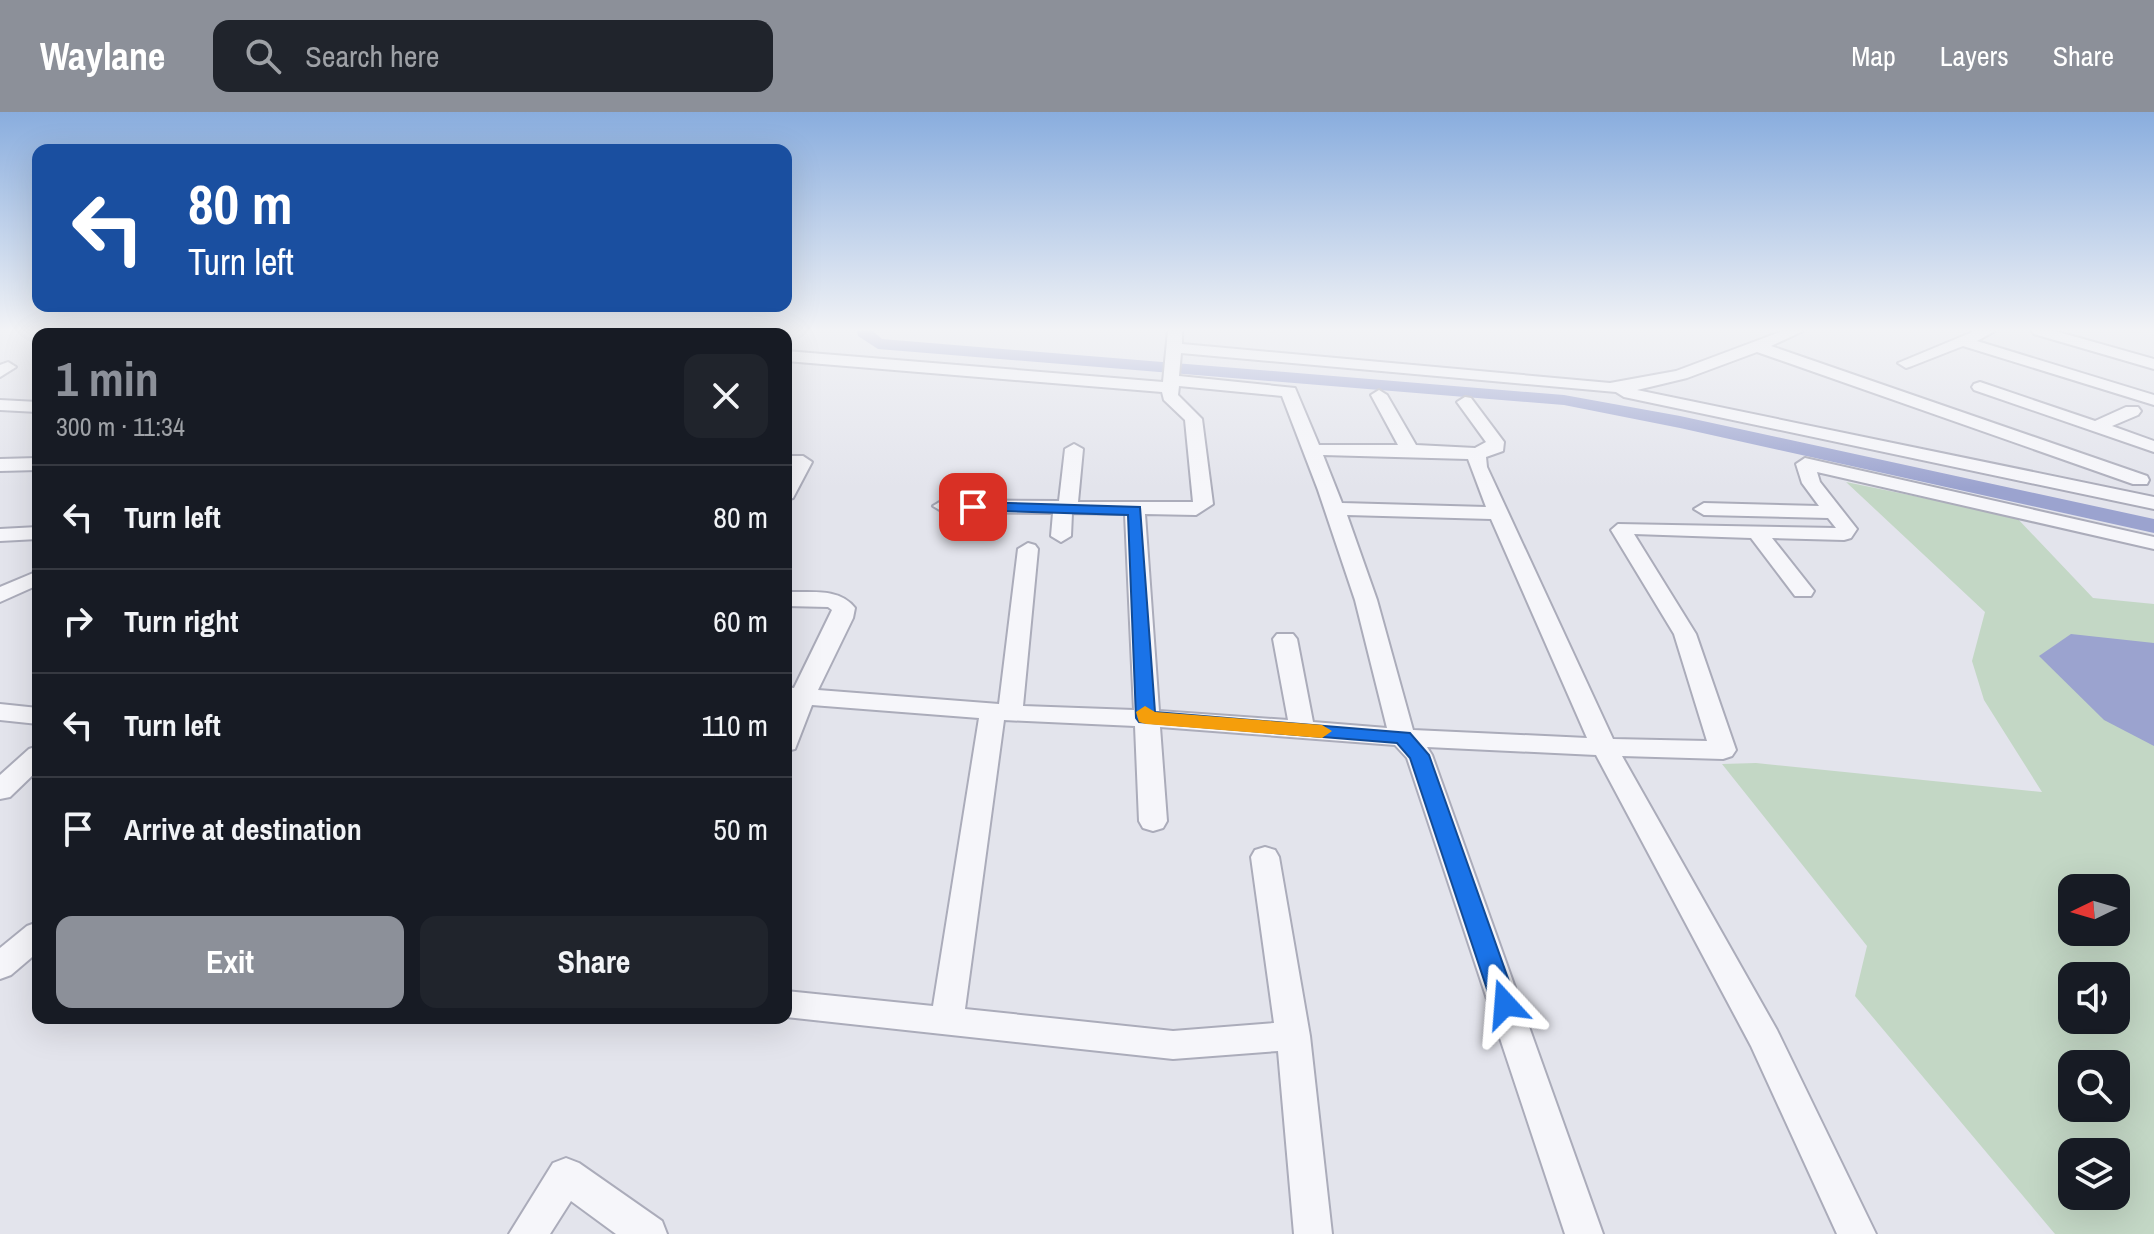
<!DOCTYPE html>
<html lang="en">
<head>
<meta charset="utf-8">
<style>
	:root { --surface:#171b24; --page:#20242c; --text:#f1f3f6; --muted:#9ea1a6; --line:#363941; --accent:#8c9099 }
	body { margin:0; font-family:"Archivo Narrow",sans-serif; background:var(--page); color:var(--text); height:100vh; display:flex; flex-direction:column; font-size:30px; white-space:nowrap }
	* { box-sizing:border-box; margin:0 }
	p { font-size:26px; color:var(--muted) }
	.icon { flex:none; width:44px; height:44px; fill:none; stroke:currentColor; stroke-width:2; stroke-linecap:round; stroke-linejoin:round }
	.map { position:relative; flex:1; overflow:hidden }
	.sheet { position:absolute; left:32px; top:216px; width:760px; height:696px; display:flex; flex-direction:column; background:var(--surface); border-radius:16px; box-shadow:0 8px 32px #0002 }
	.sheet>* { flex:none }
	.top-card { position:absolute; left:32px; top:32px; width:760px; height:168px; border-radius:16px; box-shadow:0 8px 32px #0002; background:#1a4fa0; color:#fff; overflow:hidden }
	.needle { width:52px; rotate:265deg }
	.controls { position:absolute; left:2058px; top:762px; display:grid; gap:16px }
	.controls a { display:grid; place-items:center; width:72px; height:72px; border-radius:16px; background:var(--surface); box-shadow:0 8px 32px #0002; font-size:40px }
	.pin { position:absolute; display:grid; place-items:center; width:68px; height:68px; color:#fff; margin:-34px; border-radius:16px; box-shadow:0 4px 12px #0006 }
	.me { position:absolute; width:88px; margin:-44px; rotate:341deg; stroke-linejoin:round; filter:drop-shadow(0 0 6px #0008) }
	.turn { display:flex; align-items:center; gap:28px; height:168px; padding:0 24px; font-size:36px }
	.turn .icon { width:104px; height:104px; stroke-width:2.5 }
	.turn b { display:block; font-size:56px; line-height:68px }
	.round { display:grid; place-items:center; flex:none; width:84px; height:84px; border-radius:16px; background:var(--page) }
	.overview { display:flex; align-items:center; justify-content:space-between; height:136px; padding:0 24px }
	h1 { font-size:48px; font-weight:800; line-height:60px; color:var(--accent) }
	.primary-button { display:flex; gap:16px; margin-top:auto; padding:16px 24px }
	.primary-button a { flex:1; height:92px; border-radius:16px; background:var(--accent); color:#fff; font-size:32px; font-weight:800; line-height:92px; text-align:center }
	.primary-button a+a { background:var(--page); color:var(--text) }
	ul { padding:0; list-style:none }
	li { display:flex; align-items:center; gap:24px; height:104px; padding:0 24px; border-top:2px solid var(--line) }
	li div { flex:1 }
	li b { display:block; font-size:30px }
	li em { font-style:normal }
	header { display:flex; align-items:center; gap:48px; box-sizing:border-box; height:112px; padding:0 40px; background:var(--accent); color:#fff }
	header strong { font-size:38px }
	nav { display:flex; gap:44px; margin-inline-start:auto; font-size:28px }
	.search { width:560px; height:72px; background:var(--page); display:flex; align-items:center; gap:20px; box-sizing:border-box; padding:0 28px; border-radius:16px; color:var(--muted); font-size:30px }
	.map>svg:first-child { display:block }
</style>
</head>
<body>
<header>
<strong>Waylane</strong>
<div class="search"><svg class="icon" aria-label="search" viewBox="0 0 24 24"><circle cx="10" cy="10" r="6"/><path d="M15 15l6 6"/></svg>Search here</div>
<nav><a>Map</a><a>Layers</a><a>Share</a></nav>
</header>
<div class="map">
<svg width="2154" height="1122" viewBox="0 0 2154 1122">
	<rect width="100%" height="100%" fill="#e3e4ec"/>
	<path fill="#c3d7c5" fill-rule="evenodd" d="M1846 370 2016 405 2093 486 2154 492V1122H2055L1855 884 1867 834 1722 652 1756 651 2042 680 1984 588 1972 549 1985 500ZM2072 776H2116V820H2072ZM2072 864H2116V908H2072ZM2072 952H2116V996H2072ZM2072 1040H2116V1084H2072Z"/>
	<path fill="#9ba3cf" d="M2071 522 2154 531V634L2104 608 2039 544Z"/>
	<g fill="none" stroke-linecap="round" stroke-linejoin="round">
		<path fill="#9ba3cf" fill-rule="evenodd" d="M857 219H873L882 227 1564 283 1680 304 2154 407V421L1680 316 1564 293 878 237 858 224Z"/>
		<defs>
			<g id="minor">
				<path d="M262 219H279L277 222H260Z"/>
				<path d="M552 219H567L565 222H550Z"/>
				<path d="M1168 219H1182V232L1610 271 1676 259 1783 219H1803L1771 234 2147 364 2149 368 2147 372H2133L1757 240 1687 266 1637 278 2154 385V397L1624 285 1616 280 1181 241 1179 264 1295 276 1319 333H1398L1371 283 1379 278 1387 283 1416 333 1475 336 1486 330 1457 290 1465 285 1471 286 1504 330 1503 339 1486 345 1487 355 1613 627 1707 629 1674 522 1611 418 1618 412 1836 416 1828 406 1704 403 1694 397 1704 391 1819 394 1802 371 1796 352 1805 346 2154 425V437L1817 360 1820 370 1857 417 1851 426 1844 428 1772 426 1814 479 1811 484H1795L1751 426 1634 422 1696 522 1736 638 1732 644 1723 647 1622 644 1777 918 1876 1122H1837L1751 934 1596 643 1427 635 1432 643 1603 1122H1565L1407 646 1395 633 1160 615 1167 709 1163 716 1153 719 1143 716 1139 709 1135 614 1004 608 965 897 1173 919 1274 911 1251 745 1255 738 1265 735 1275 738 1279 745 1310 924 1332 1122H1294L1278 939 1173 947 786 905V879L933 894 979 606 812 593 795 637 786 639V575L794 576 832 498 828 495 786 494V480C810 481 839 475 855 496L853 506 818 578 999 592 1018 437 1028 431 1035 433 1038 437 1023 594 1134 598 1125 402 1072 401 1071 424 1061 430 1051 424 1053 401 943 400 933 394 943 388 1059 389 1065 337 1074 332 1083 337 1078 390H1193L1185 308 1164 288 1162 280 786 249V239L1163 270ZM1179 274 1282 284 1318 378 1355 488 1387 616 1313 610 1297 527 1293 522H1277L1273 527 1288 608 1159 599 1145 402 1196 403 1213 392 1202 307 1178 283ZM1323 343 1468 347 1486 395 1342 391ZM1347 403 1491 407 1587 626 1413 618 1377 488Z"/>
				<path d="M1975 219H1995L1977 229 2154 283V293L1963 234 1912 254 1906 256 1898 251Z"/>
				<path d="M2032 219H2055L2154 247V257L2034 222Z"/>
				<path d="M8 250 16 255 0 265V253Z"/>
				<path d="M1980 270 2095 309 2126 295H2138L2141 299 2138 303 2112 314 2154 329V340L1974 278 1972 275 1974 272Z"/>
				<path d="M0 288 38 290V300L0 298Z"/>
				<path d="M786 344H803L812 350 793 386 786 388V364L791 356H786Z"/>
				<path d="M38 346V358L0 359V347Z"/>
				<path d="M38 415V427L0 429V417Z"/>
				<path d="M38 459V473L0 490V475Z"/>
				<path d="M0 592 38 596V612L0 608Z"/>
				<path d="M38 634V658L10 685 0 687V663L29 637Z"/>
				<path d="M38 810V840L11 863 0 867V836L27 814Z"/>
				<path d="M566 1046 579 1051 662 1109 667 1122H616L571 1089 550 1122H509L553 1051Z"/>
			</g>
		</defs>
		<use href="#minor" stroke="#abacba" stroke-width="4"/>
		<use href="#minor" fill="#f6f6fa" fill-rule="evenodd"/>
	</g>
	<linearGradient id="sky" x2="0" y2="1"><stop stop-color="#89adde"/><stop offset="0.58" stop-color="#f2f3f6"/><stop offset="1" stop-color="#f2f3f6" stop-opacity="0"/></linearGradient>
	<rect width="2154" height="376" fill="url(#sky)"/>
	<path fill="#1a73e8" stroke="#114b97" stroke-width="2" d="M973 390 1140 395 1155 600 1410 621 1429 643 1517 892 1513 899 1505 902 1496 899 1492 892 1410 646 1397 631 1139 610 1136 606 1128 403 968 398V392Z"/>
	<path fill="#f59e0b" d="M1145 594 1155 600 1322 613 1332 619 1322 626 1146 612 1139 610 1136 600Z"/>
</svg>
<div class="controls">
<a><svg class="needle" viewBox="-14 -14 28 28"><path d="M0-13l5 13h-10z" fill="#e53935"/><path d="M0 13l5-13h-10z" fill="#9ea1a6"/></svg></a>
<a><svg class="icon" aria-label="sound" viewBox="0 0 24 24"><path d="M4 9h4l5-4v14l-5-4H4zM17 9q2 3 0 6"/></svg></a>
<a><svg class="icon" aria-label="search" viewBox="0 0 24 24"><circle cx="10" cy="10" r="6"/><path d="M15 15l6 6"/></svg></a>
<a><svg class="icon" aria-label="layers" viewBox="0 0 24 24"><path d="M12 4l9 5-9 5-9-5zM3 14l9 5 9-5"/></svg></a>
</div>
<div class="pin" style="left:973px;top:395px;background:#d93025"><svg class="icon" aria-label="arrive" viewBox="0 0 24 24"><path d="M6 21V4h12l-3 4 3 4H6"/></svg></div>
<svg class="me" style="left:1505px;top:892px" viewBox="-20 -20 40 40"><path d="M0-17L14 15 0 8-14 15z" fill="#1a73e8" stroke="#fff" stroke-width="4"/></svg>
<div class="top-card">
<div class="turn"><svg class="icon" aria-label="left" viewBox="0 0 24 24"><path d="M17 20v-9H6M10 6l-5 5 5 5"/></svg><div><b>80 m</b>Turn left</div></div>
</div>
<section class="sheet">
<div class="overview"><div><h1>1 min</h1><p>300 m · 11:34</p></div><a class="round"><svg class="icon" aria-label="close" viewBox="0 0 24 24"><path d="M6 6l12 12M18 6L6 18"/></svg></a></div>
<ul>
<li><svg class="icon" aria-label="left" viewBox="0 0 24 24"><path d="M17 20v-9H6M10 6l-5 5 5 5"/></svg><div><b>Turn left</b></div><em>80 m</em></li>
<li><svg class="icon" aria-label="right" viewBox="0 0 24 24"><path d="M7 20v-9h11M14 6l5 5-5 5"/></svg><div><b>Turn right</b></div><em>60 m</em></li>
<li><svg class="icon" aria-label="left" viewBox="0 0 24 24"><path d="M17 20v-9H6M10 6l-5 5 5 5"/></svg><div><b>Turn left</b></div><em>110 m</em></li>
<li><svg class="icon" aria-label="arrive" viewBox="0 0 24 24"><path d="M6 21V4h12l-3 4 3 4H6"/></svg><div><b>Arrive at destination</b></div><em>50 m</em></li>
</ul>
<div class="primary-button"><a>Exit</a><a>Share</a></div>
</section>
</div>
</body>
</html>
